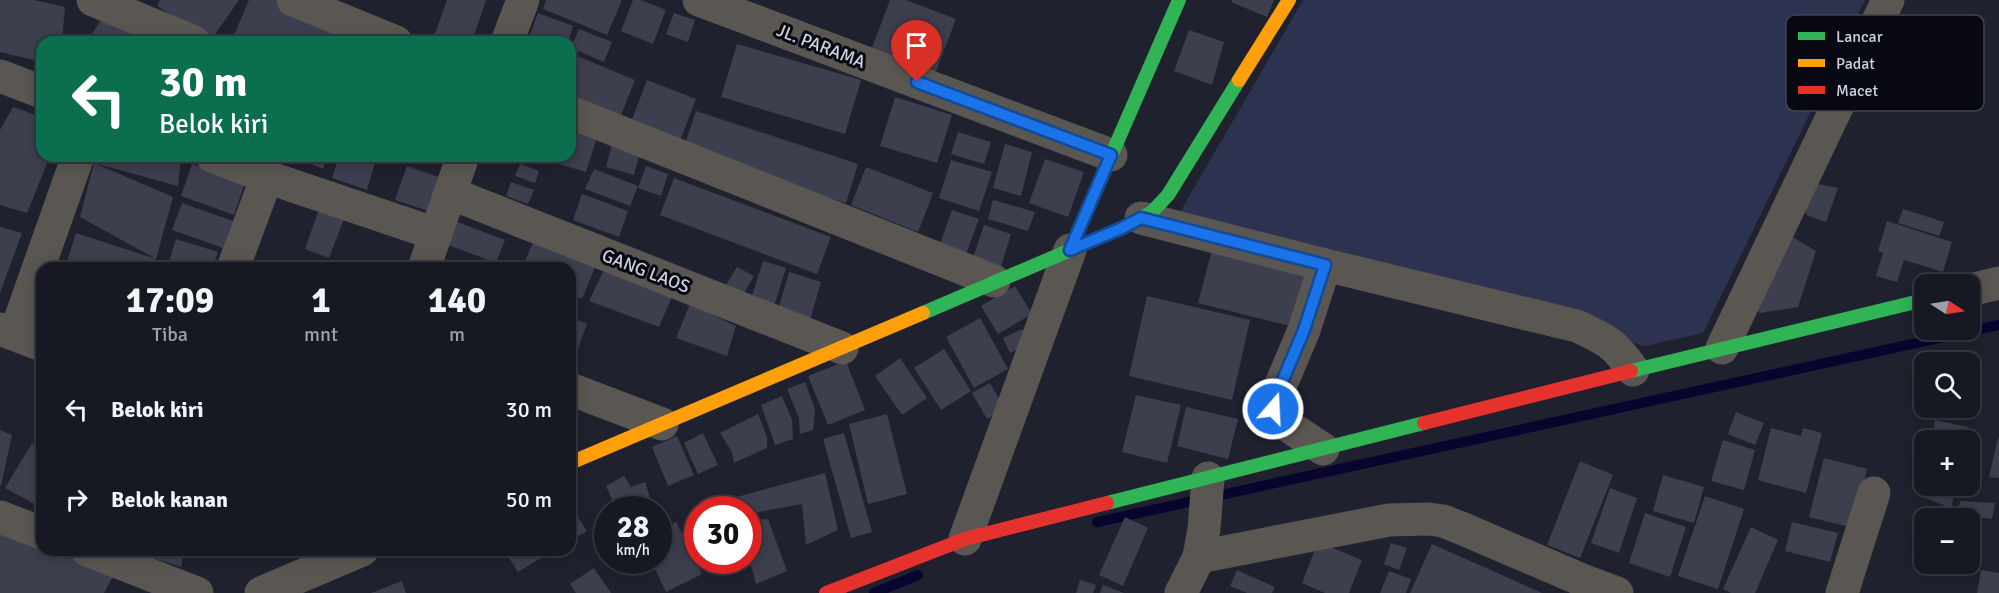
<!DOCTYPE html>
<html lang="id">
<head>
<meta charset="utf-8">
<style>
	:root { --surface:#171922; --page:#24262f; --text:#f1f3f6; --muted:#9ea0a5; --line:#363840 }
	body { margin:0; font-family:Signika,sans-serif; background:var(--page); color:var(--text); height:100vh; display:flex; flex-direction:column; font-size:22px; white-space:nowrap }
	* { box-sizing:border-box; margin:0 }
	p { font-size:20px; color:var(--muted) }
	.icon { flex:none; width:33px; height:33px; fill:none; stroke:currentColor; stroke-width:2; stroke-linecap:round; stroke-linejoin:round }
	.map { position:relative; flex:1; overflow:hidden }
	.drawer { position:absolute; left:36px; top:262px; width:540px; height:294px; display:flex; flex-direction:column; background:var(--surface); border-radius:18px; box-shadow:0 3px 15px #0003,0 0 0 2px var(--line) }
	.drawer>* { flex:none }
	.hud { position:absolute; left:36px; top:36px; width:540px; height:126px; border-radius:18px; box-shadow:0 3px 15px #0003,0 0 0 2px var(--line); background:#0b6e4f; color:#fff; overflow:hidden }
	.needle { width:39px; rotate:102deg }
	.controls { position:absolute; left:1914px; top:274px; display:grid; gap:12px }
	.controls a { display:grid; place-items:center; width:66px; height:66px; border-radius:12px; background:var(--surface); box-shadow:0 3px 15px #0003,0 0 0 2px var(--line); font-size:30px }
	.speed { position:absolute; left:594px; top:496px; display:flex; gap:12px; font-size:30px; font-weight:700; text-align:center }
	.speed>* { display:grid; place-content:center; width:78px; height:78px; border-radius:50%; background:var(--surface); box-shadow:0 3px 15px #0003,0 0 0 2px var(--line); line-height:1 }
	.speed small { font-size:15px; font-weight:400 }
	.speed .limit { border:9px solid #d22; background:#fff; color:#111 }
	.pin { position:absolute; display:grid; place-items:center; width:51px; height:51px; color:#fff; margin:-62px -26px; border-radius:50% 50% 50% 0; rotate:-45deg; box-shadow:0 0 6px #0007 }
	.pin .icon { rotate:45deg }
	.me { position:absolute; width:66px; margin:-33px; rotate:19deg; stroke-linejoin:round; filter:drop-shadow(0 0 4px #0008) }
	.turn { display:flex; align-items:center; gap:21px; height:126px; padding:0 24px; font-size:27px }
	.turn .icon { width:78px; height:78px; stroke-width:2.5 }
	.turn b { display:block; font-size:42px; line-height:51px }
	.eta { display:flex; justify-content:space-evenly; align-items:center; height:102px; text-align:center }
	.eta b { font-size:36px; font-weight:700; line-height:42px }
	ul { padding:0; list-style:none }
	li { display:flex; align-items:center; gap:18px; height:90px; padding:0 24px }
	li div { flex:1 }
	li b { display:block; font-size:22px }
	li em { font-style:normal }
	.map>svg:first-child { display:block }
</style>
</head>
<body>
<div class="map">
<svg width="1999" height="593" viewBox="0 0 1999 593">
	<rect width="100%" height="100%" fill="#1f212e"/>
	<path fill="#2e3251" d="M1303 0H1865L1703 333 1645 346 1176 219Z"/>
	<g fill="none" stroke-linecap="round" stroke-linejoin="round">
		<g stroke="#08042e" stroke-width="10">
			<path d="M1097 522 1999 325"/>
			<path d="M874 593 918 575"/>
		</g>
	</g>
	<g fill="#3d3f4f">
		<path d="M0 0H34L65 7 62 42H42V62L0 52Z"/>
		<path d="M160 0H239L211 40 157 6Z"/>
		<path d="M249 0H276L375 42H231Z"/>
		<path d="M447 0H486L472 42H432Z"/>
		<path d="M546 0H622L607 35 543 9Z"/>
		<path d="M633 0H641L666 10 653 44 621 31Z"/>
		<path d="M890 0H906L956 19 934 77 870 53Z"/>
		<path d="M1232 0H1274L1267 17 1231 2Z"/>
		<path d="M538 13 573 26 568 42H551L530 34Z"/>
		<path d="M674 13 695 20 688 42 666 34Z"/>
		<path d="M104 15 143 42H87Z"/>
		<path d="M579 29 612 42 604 62 571 48Z"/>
		<path d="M1189 30 1224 42 1212 85 1174 71Z"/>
		<path d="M737 44 861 80 845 134 721 97Z"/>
		<path d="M570 53 635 80 618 123 570 104Z"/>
		<path d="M647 80 696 99 680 141 631 122Z"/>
		<path d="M895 97 952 115 937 163 880 146Z"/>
		<path d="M13 107 42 117V156H50L27 213 0 205V130Z"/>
		<path d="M696 111 858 164 846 203 683 150Z"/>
		<path d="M570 128 597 137 586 172 555 163 557 156H570Z"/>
		<path d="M958 132 991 142 984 164 951 154Z"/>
		<path d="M612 144 640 152 634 175 606 167Z"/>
		<path d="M1005 144 1032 152 1021 196 993 188Z"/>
		<path d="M101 156H169L181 159 178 186 94 163 173 197 156 259 80 217 94 163Z"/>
		<path d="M299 156H328L323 169 298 159Z"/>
		<path d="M339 156H377L367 190 332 178Z"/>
		<path d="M1045 159 1084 172 1068 217 1029 203Z"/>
		<path d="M951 160 992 172 979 211 939 198Z"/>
		<path d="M192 164 245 182 234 215 181 196Z"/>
		<path d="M520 164 539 171 535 183 515 176Z"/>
		<path d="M407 166 444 179 431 212 395 200Z"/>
		<path d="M646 166 668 174 661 196 638 188Z"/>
		<path d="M866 167 933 193 918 232 851 205Z"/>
		<path d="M594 169 638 186 630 206 585 189Z"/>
		<path d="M674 178 831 237 817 274 660 215Z"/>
		<path d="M511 182 534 190 528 204 506 196Z"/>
		<path d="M1807 182 1838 188 1826 222 1806 215Z"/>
		<path d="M582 194 628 211 619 237 573 220Z"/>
		<path d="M993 200 1035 212 1028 231 988 219Z"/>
		<path d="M182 203 233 221 223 248 172 230Z"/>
		<path d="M319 209 344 219 329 258 305 249Z"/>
		<path d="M1903 209 1944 222 1939 236 1898 223Z"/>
		<path d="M952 210 979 219 966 254 940 244Z"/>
		<path d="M452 220 505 240 496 263 443 243Z"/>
		<path d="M1887 221 1952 242 1943 272 1904 260 1897 282 1876 276 1883 253 1878 251Z"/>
		<path d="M984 225 1011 234 1001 267 973 258Z"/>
		<path d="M0 227 22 233 0 293Z"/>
		<path d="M76 233 156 259 150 268H65Z"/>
		<path d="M1789 235 1816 251 1798 307 1760 313 1747 299Z"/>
		<path d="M176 239 218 252 212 268H167Z"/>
		<path d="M534 240 596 265 582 299 570 294V268H522Z"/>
		<path d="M1213 246 1312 271 1298 328 1198 303Z"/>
		<path d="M763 261 786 268 774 306 751 299Z"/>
		<path d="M737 267 754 276 743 295 726 285Z"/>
		<path d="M604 270 674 292 659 327 589 301Z"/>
		<path d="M789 272 821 282 810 320 778 310Z"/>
		<path d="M1015 286 1032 314 998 334 981 306Z"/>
		<path d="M1147 296 1250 320 1232 400 1129 376Z"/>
		<path d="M690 304 736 326 727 356 676 338Z"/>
		<path d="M570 316 587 324 575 357 570 356Z"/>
		<path d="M980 318 1008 369 974 388 946 337Z"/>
		<path d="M1022 329 1029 344 1010 353 1003 338Z"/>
		<path d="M944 349 971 391 941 410 914 368Z"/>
		<path d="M1928 352 1952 354 1951 363H1925Z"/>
		<path d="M900 358 927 398 902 415 875 376Z"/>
		<path d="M846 361 865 410 828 425 808 376Z"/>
		<path d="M805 382 815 409 813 430 800 434 799 418 787 389Z"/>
		<path d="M990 383 1005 409 987 419 972 393Z"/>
		<path d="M1136 395 1181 405 1167 463 1122 452Z"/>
		<path d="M782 396 792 420 793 439 775 445 761 405Z"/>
		<path d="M1186 407 1238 419 1228 459 1177 446Z"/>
		<path d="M1736 412 1764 423 1755 445 1728 434Z"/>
		<path d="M758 414 767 437V448L734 463 732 452 720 433Z"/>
		<path d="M887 414 907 494 868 504 849 424Z"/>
		<path d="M1935 420 1968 427 1965 441H1931Z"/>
		<path d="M1771 428 1801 436 1803 428 1822 433 1806 493 1758 480Z"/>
		<path d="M0 430 12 435 1 486H0Z"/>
		<path d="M703 433 718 465 698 474 684 443Z"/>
		<path d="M844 433 872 532 851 538 823 439Z"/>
		<path d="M677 436 694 475 668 486 652 447Z"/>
		<path d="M1998 438H1999V478L1989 477Z"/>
		<path d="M1723 440 1755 450 1744 490 1711 481Z"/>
		<path d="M32 443 42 448V508L5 488Z"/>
		<path d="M1824 458 1867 469 1853 528 1809 517Z"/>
		<path d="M1580 461 1613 475 1580 558 1547 545Z"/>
		<path d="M825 473 838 530 806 545 802 504 748 514V510H733L729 499Z"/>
		<path d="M1663 475 1704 487 1694 523 1653 511Z"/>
		<path d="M624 476 631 487 645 482 654 510H617L606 486Z"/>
		<path d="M1923 481 1924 486H1956L1951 508 1920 496Z"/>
		<path d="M1610 488 1637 498 1619 553 1591 543Z"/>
		<path d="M1705 496 1744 509 1718 589 1678 576Z"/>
		<path d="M1960 501 1995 503 1992 519 1957 515Z"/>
		<path d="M570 505 587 531 570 541Z"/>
		<path d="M1645 513 1686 527 1670 577 1629 563Z"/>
		<path d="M1125 517 1148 528 1123 586 1099 575Z"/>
		<path d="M768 519 787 571 756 584 748 554V521Z"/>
		<path d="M676 522 702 574 666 592 651 561H658V531Z"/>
		<path d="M1792 522 1838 533 1830 562 1785 551Z"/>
		<path d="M1751 527 1778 540 1755 593H1731L1723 589Z"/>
		<path d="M0 532 42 545V550H62L118 567 104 593H0Z"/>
		<path d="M1318 542 1362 560 1349 593H1325L1302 583Z"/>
		<path d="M1391 543 1407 548 1399 570 1384 564Z"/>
		<path d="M1432 544 1542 593H1410Z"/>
		<path d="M146 550H184L181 567 144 555Z"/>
		<path d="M504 550H554L518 572Z"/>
		<path d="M594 568 611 593H576L570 584Z"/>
		<path d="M1237 570 1275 587 1272 593H1247L1230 586Z"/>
		<path d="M1981 570 1999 573V593H1977Z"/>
		<path d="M1389 571 1411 579 1406 593H1380Z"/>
		<path d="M1080 580 1096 585 1093 593H1076Z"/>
		<path d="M402 581 406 593H371Z"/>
		<path d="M1103 585 1124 593H1100Z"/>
	</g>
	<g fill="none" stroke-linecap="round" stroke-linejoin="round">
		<g stroke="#5a5652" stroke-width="33">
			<path d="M93 0 194 42"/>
			<path d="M293 0 396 42"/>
			<path d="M699 0 1111 155"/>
			<path d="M507 42 523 0"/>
			<path d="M0 76 42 92"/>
			<path d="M570 112 994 281"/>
			<path d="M212 156 267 177 436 234"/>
			<path d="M450 193 842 348"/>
			<path d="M1141 218 1325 265 1577 326C1607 340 1614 343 1633 370"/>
			<path d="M233 268 267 177"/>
			<path d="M424 268 463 156"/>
			<path d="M1970 290 1999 283"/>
			<path d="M0 329 42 345"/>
			<path d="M15 334 78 156"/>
			<path d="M1722 348 1888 0"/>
			<path d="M570 389 662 424"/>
			<path d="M1323 449 1276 418 1273 409 1274 401 1304 330 1325 265"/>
			<path d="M0 517 42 533"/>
			<path d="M965 539 1070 250"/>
			<path d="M87 550 197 593"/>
			<path d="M1199 557 1389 520 1429 519 1443 521 1461 528 1582 580 1617 593"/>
			<path d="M261 593 362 550"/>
			<path d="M1181 593 1199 557 1204 529 1208 478"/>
			<path d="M1842 593 1874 493"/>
		</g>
		<g stroke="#30b455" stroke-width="14">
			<path d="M1070 250 1179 0"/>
			<path d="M923 313 1122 228 1151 213 1168 195 1239 80"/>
			<path d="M1631 371 1924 300"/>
			<path d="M1107 503 1424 423"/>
		</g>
		<g stroke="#ff9f0a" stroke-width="14">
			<path d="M1239 80 1289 0"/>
			<path d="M570 463 923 313"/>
		</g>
		<g stroke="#e5322d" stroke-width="14">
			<path d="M1424 423 1631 371"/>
			<path d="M826 593 965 539 1107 503"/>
		</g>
	</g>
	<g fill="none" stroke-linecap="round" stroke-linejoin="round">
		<defs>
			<path id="route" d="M917 82 1111 155 1070 250 1122 228 1141 218 1325 265 1304 330 1274 401 1273 409"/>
		</defs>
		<use href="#route" stroke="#114b97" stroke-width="15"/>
		<use href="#route" stroke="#1a73e8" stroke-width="10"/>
	</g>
	<g text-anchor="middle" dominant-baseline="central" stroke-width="6" stroke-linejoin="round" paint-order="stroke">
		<g font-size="18" fill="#cdd1e0" stroke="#070812">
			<text transform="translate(821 46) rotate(21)">JL. PARAMA</text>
			<text transform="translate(646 271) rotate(21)">GANG LAOS</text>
		</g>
	</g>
	<rect x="1786" y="15" width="198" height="96" rx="9" fill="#070812" stroke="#424450" stroke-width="1.5"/>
	<rect x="1798" y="32" width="27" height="8" fill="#30b455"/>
	<rect x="1798" y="59" width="27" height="8" fill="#ff9f0a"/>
	<rect x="1798" y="86" width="27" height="8" fill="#e5322d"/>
	<g font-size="16" fill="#cdd1e0">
		<text x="1836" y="42">Lancar</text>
		<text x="1836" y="69">Padat</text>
		<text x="1836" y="96">Macet</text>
	</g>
</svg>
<div class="controls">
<a><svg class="needle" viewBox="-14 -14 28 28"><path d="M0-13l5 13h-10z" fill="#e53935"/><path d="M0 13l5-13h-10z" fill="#9ea0a5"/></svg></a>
<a><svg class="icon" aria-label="search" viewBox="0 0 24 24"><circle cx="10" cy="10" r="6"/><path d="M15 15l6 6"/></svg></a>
<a>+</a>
<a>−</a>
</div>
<div class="speed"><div>28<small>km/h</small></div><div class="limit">30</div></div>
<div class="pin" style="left:917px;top:82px;background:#d93025"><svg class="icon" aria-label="arrive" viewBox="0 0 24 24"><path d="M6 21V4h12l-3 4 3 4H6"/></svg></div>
<svg class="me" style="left:1273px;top:409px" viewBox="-20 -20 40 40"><circle r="17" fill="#1a73e8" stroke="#fff" stroke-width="3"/><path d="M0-11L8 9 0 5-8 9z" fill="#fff"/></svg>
<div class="hud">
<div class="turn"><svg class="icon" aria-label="left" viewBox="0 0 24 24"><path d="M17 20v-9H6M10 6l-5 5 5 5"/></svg><div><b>30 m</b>Belok kiri</div></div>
</div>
<section class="drawer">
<div class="eta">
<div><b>17:09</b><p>Tiba</p></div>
<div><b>1</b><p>mnt</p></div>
<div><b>140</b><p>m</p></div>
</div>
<ul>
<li><svg class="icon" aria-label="left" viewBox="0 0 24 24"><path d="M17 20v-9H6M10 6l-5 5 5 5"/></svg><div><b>Belok kiri</b></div><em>30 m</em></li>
<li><svg class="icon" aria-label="right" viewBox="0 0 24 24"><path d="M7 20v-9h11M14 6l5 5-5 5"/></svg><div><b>Belok kanan</b></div><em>50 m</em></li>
</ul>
</section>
</div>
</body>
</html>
